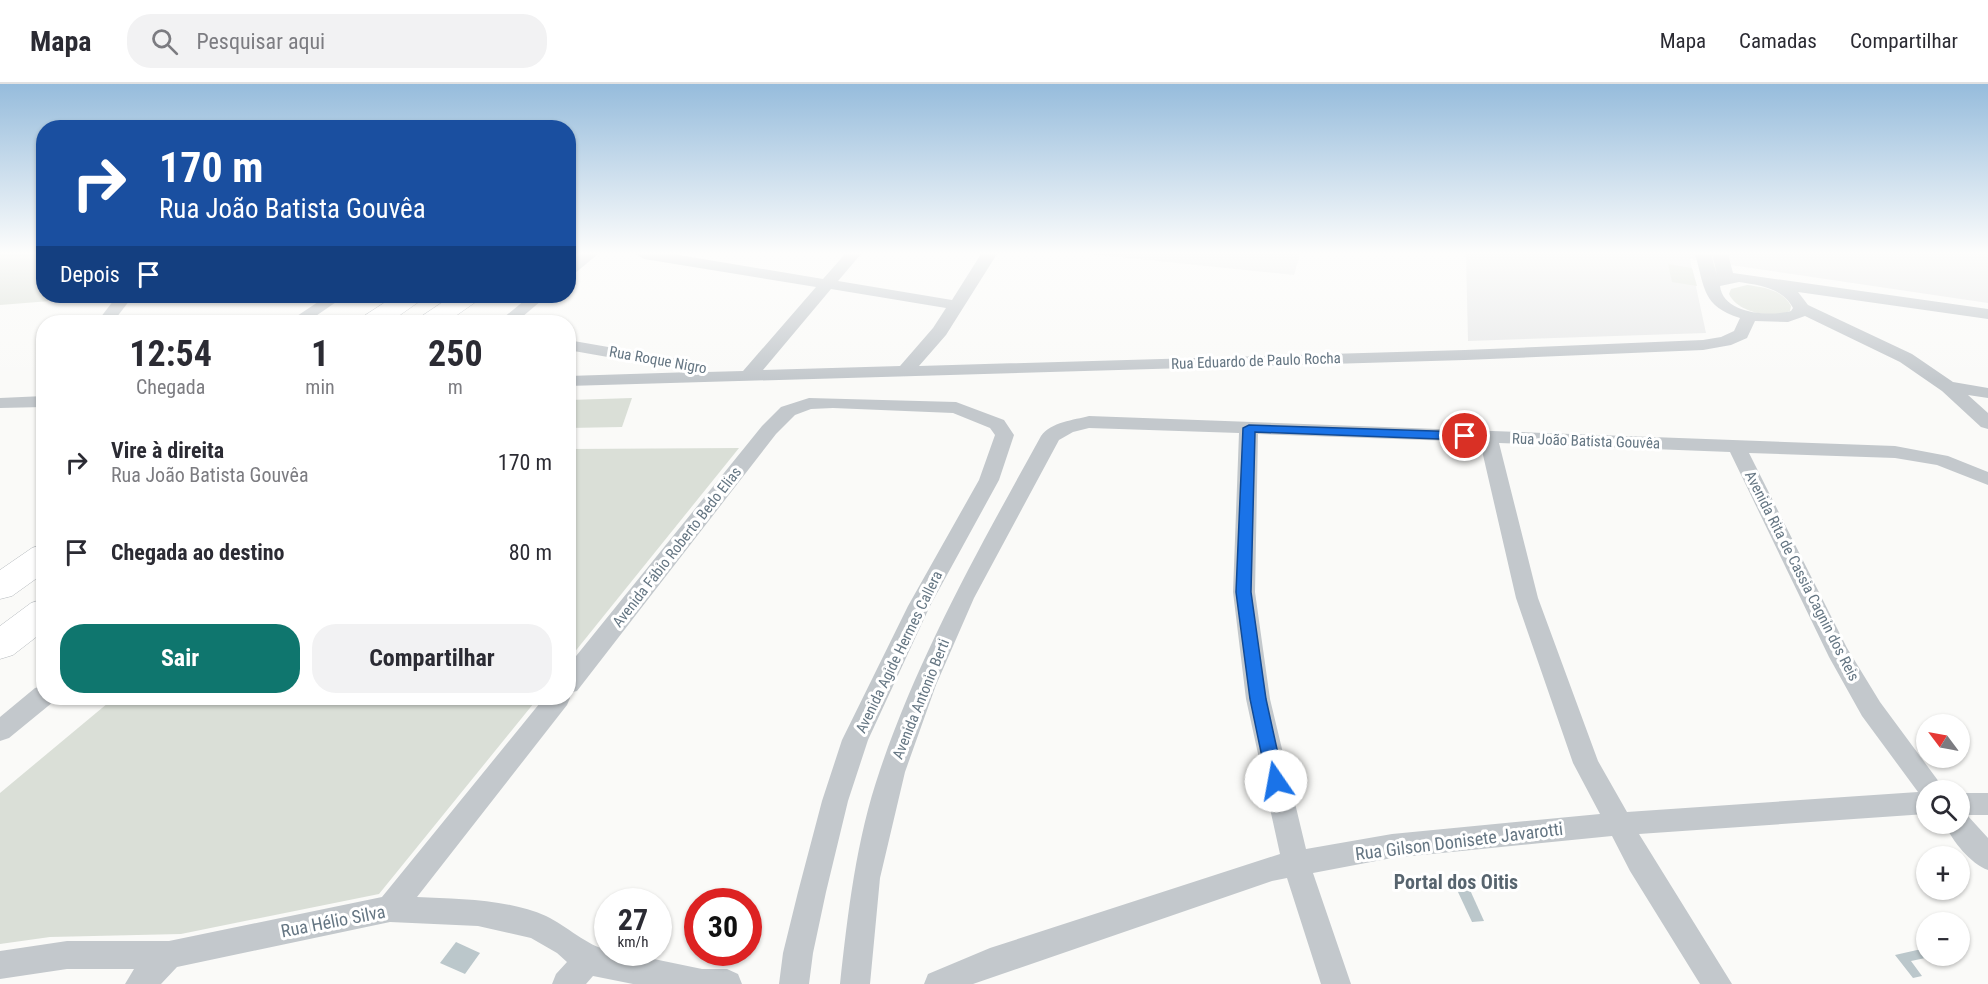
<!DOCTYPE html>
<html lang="pt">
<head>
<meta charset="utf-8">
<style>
	:root { --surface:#fff; --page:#f2f2f3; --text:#2b2b33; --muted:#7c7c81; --line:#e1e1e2; --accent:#0f766e }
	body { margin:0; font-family:"Roboto Condensed",sans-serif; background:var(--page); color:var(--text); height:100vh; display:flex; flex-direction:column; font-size:22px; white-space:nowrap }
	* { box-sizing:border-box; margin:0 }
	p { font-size:20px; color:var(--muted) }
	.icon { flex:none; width:33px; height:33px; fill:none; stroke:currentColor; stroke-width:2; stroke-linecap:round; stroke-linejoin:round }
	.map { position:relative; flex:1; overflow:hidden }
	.side { position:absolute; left:36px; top:231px; width:540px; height:390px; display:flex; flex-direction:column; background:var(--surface); border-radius:24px; box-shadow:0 2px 4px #0004 }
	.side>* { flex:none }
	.guide { position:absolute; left:36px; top:36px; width:540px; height:183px; border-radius:24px; box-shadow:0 2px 4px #0004; background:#1a4fa0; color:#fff; overflow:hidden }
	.needle { width:39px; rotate:302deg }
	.controls { position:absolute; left:1916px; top:630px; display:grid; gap:12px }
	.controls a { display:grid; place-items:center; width:54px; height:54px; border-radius:50%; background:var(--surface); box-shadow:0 2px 4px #0004; font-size:30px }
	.speed { position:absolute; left:594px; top:804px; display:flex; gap:12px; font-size:30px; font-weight:700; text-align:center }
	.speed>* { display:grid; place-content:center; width:78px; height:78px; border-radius:50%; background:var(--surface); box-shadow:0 2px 4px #0004; line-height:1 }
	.speed small { font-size:15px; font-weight:400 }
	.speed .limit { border:9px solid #d22; background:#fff; color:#111 }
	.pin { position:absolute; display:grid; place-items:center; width:51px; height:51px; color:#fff; margin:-26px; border:3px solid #fff; border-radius:50%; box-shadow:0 2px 6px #0007 }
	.me { position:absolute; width:66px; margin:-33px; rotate:348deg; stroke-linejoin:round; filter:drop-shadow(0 0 4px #0008) }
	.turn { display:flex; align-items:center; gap:21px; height:126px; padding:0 24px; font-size:27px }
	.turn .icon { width:78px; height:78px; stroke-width:2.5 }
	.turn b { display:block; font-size:42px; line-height:51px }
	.then { display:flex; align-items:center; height:57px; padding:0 24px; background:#0003; gap:12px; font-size:22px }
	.eta { display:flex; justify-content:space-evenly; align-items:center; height:102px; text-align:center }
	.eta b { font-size:36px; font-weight:700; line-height:42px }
	.primary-button { display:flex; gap:12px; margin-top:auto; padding:12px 24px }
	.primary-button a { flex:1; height:69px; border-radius:24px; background:var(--accent); color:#fff; font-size:24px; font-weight:700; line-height:69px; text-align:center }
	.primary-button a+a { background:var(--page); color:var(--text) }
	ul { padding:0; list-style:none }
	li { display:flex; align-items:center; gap:18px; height:90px; padding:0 24px }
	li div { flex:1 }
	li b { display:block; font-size:22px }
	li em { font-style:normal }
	header { display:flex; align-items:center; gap:36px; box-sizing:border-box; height:84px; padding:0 30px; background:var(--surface); border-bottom:2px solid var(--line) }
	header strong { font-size:28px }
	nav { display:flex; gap:33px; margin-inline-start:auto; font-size:21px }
	.search { width:420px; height:54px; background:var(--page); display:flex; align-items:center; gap:15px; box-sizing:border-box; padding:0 21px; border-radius:24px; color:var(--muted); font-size:22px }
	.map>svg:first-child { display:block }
</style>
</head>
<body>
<header>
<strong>Mapa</strong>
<div class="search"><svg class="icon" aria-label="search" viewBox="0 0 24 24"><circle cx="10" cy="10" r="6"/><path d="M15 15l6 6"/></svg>Pesquisar aqui</div>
<nav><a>Mapa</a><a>Camadas</a><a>Compartilhar</a></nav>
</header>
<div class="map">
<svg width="1988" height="900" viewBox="0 0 1988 900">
	<rect width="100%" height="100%" fill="#fafaf8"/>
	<g fill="#e8e9e9">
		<path d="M1089 170H1300L1294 191Z"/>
		<path d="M1466 170H1988V219L1690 175 1706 249 1468 257Z"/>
	</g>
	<g fill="#dadfd7">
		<path d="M0 170H43L44 212H113L0 221Z"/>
		<path d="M1668 180 1692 184 1697 202 1672 198Z"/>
		<path d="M1747 201C1763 203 1783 206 1791 222L1790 227C1772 235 1738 229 1729 210L1731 205Z"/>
		<path d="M632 314 622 343 569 344V316Z"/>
		<path d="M739 364 569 575V365Z"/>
		<path d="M114 614H538L379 810 181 850 50 853 0 860V709Z"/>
	</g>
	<g fill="#bbc7cb">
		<path d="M1470 806 1484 837 1472 838 1458 808Z"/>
		<path d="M456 858 480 869 465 890 440 879Z"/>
		<path d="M1926 864V872H1935L1911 877 1922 892 1913 894 1895 871Z"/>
	</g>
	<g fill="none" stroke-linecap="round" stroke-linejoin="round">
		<defs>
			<g id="motorway">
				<path d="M395 212H424L420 217 390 238H360L364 232Z"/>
				<path d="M452 212H481L477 217 447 238H418L422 232Z"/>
				<path d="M44 460V489L12 512 0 515V486L32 464Z"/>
				<path d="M44 515V547L13 571 0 575V542L31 519Z"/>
			</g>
		</defs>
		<use href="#motorway" stroke="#b4b9bd" stroke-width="1"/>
		<g fill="#c3c8cc" fill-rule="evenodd">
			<path d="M580 170H598L574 190 568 192V179Z"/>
			<path d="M636 170H673L823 195 845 170H861L838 197 952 216 981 170H997L946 251 919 282 1465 266 1703 256 1721 253 1734 247 1740 234C1702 222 1705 204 1695 170H1711L1717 191 1712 170H1728L1733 189 1988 225V235L1798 208 1808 221 1912 270 1953 298 1988 304V314L1968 311 1988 329V345L1981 343 1942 307 1900 278 1805 232 1788 238 1755 237 1747 254 1731 261 1703 266 1465 276 568 302V292L693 288 568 266V256L700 279 706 280 709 284 706 288 743 287 816 203 644 175ZM1739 198C1759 201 1783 204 1793 224L1791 227C1770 233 1723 230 1720 202ZM831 205 946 224 933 244 900 282 763 286Z"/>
			<path d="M117 212H133L113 238H97Z"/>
			<path d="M327 212H345L307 238H288Z"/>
			<path d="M530 212H547L516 238H498Z"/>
			<path d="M44 312V323L0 324V314Z"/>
			<path d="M809 314 956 318 1004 336 1014 351 999 396 930 522 868 656 848 717 826 808 813 869 809 900H779L783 869 798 808 822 717 842 656 908 522 979 396 995 351 990 344 953 329 833 324 811 325 795 331 776 350 577 607 568 609V582L762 342 781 323Z"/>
			<path d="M1089 332 1895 362 1948 372 1988 388V401L1937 381 1895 374 1749 369 1847 564 1880 618 1945 706H1926V730L1639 750 1732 900H1700L1630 787 1612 752 1392 774 1313 789 1351 900H1321L1287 794 1272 797 973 900H924L928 890 990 864 1280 770 1246 615 1233 508 1239 349 1089 344 1073 348 1059 356 974 514 936 601 905 688 880 794 870 900H840C848 828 856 756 880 686 920 568 981 461 1041 352 1051 338 1074 336 1089 332ZM1258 350 1480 358 1516 514 1573 679 1600 730 1392 750 1306 765 1270 615 1255 508ZM1499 359 1730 368 1829 573 1862 632 1918 708 1627 728 1598 677 1538 514Z"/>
			<path d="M44 602V614H55L53 618 9 654 0 657V633L35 604Z"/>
			<path d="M568 611 570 614 567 621 417 813C458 815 508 815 546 832 567 842 587 862 608 866V868H620L702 885H727L738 890 742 900H633L593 892 586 900H552L556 890 567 878 557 869 531 854 478 842 390 838 177 883 161 900H125L134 885H67L0 895V867L67 857H169L382 813 544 614H568Z"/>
			<path d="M1959 709H1988V731H1967L1988 754V786C1971 780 1952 757 1945 740H1959Z"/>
		</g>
		<use href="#motorway" fill="#fff" fill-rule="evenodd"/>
	</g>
	<linearGradient id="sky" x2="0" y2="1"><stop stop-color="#96bcdc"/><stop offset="0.57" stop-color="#fdfdfc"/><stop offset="1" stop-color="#fdfdfc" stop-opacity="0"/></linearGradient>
	<rect width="1988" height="296" fill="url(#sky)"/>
	<path fill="#1a73e8" stroke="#114b97" stroke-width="1.5" d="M1249 341 1465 348 1471 352 1465 356 1255 348 1251 508 1266 615 1284 697 1282 702 1276 704 1270 702 1267 697 1250 615 1236 508 1243 344Z"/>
	<g text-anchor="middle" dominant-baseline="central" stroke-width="6" stroke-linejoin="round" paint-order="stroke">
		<g font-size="15" fill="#657683" stroke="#fff">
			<text transform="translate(658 276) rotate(10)">Rua Roque Nigro</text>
			<text transform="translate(1256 277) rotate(-2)">Rua Eduardo de Paulo Rocha</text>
			<text transform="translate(1586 357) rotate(2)">Rua João Batista Gouvêa</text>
			<text transform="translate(677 463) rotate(-52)">Avenida Fábio Roberto Bedo Elias</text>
			<text transform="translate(1802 492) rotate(63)">Avenida Rita de Cassia Cagnin dos Reis</text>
			<text transform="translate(899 568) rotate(-64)">Avenida Agide Hermes Callera</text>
			<text transform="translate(921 615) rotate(-68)">Avenida Antonio Berti</text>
		</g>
		<g font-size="18" fill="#657683" stroke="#fff">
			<text transform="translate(1459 757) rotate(-7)">Rua Gilson Donisete Javarotti</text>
			<text transform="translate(333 837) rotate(-11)">Rua Hélio Silva</text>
		</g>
		<g font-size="20" font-weight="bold" fill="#57646e" stroke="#fff">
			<text x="1456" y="798">Portal dos Oitis</text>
		</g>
	</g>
</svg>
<div class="controls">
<a><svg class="needle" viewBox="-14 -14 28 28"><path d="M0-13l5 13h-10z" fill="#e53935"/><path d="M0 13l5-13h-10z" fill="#7c7c81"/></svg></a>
<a><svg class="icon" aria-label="search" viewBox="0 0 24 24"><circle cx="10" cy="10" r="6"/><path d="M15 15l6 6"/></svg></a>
<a>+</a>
<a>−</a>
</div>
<div class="speed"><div>27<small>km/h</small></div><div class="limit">30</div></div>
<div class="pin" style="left:1465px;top:352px;background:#d93025"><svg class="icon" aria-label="arrive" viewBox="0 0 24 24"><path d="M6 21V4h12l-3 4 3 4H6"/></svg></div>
<svg class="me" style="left:1276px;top:697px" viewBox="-20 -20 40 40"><circle r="19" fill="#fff"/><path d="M0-13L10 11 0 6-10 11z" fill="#1a73e8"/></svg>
<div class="guide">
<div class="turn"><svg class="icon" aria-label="right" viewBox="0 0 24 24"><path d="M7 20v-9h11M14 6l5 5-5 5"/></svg><div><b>170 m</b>Rua João Batista Gouvêa</div></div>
<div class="then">Depois<svg class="icon" aria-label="arrive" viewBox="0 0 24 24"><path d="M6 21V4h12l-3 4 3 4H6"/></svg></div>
</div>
<section class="side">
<div class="eta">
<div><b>12:54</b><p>Chegada</p></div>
<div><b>1</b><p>min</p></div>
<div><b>250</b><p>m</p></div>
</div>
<ul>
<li><svg class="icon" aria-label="right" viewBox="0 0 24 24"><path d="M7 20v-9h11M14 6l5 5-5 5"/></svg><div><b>Vire à direita</b><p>Rua João Batista Gouvêa</p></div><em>170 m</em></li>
<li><svg class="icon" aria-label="arrive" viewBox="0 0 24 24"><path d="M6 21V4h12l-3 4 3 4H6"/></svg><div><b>Chegada ao destino</b></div><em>80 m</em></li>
</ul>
<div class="primary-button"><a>Sair</a><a>Compartilhar</a></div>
</section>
</div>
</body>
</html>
